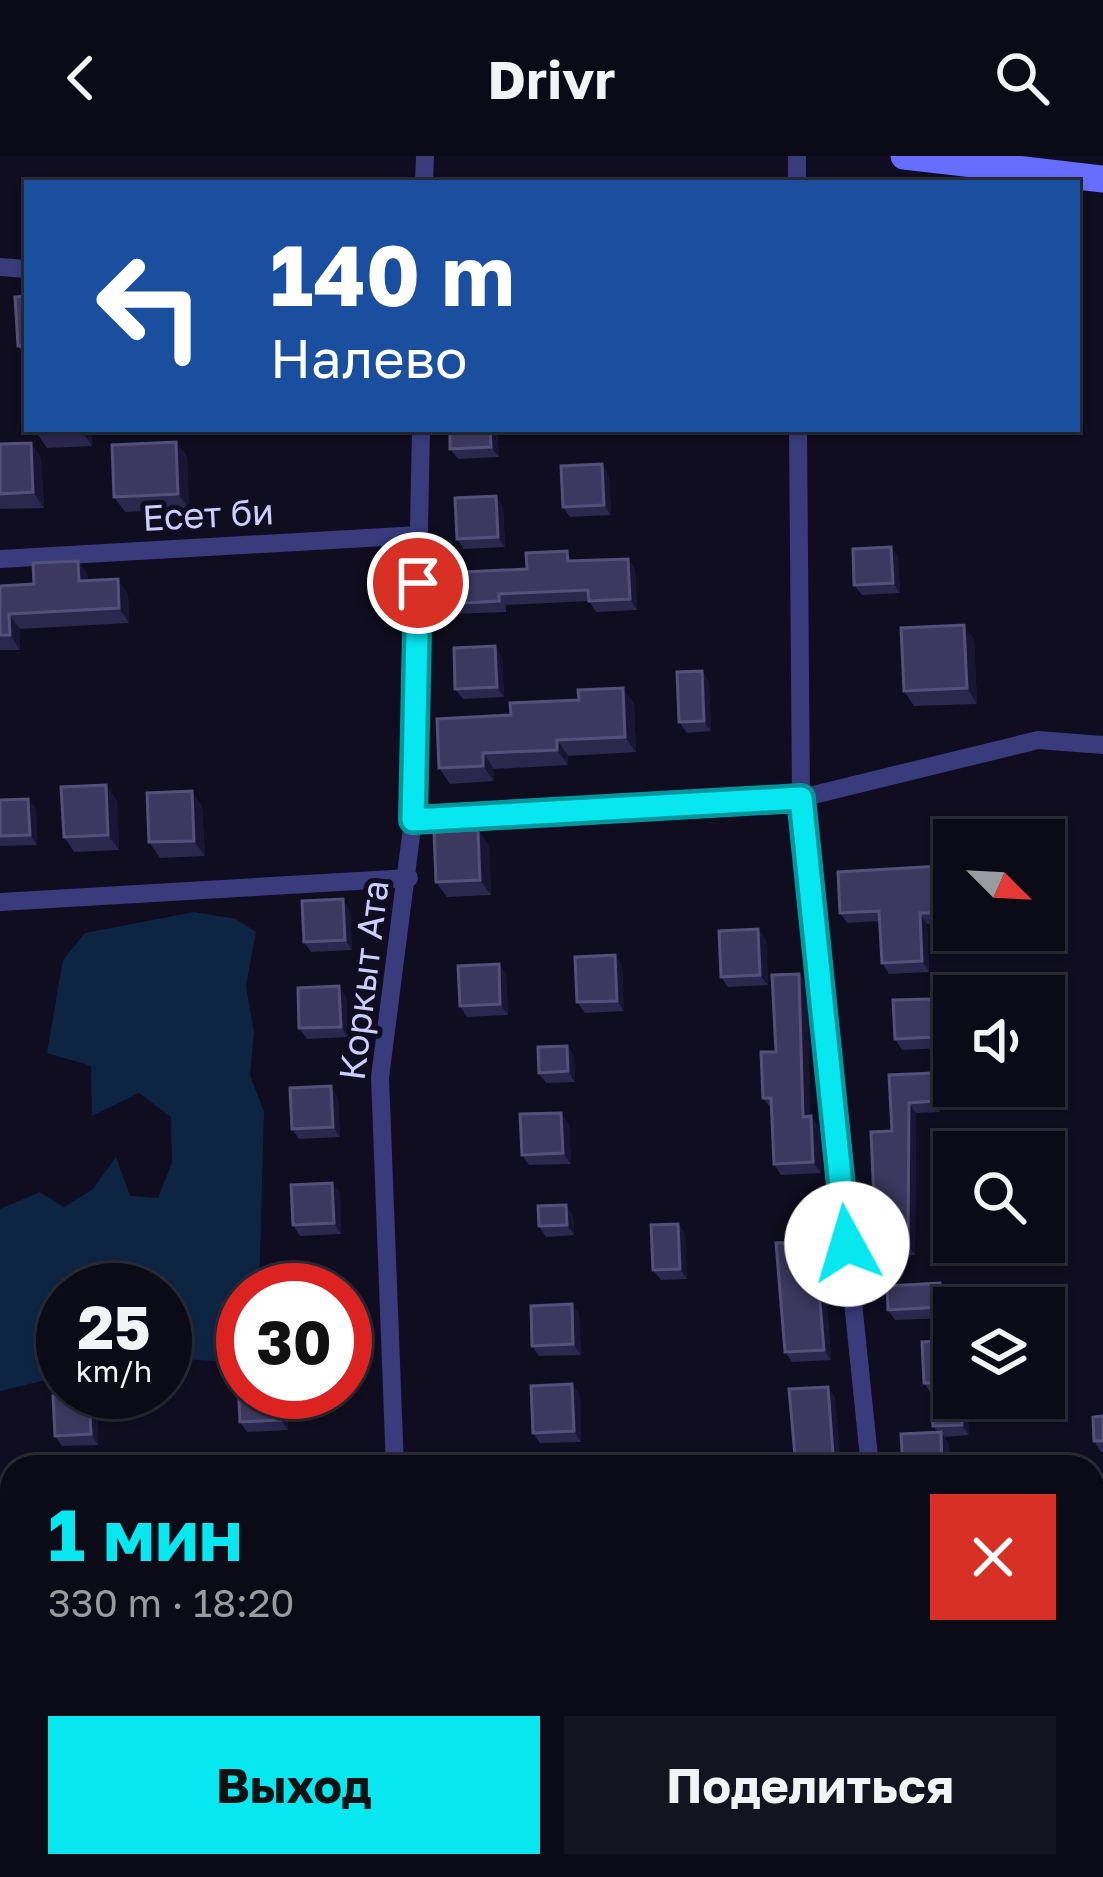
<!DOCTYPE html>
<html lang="ru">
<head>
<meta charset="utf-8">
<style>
	:root { --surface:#0b0a17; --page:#141320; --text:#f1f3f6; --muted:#9a9aa1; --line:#2b2b36; --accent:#06e7f0 }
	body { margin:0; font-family:"Golos Text",sans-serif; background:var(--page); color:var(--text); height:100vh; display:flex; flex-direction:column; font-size:45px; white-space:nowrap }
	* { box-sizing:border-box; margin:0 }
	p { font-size:39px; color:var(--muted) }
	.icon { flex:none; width:66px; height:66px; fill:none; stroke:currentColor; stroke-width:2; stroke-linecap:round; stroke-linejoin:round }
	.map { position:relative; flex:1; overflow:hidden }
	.drawer { position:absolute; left:0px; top:1299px; width:1104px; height:423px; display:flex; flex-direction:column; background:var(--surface); border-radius:36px 36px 0 0; box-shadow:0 3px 9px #0004,0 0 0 3px var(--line) }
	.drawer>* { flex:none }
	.top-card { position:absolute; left:24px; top:24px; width:1056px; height:252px; border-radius:0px; box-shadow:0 3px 9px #0004,0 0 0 3px var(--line); background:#1a4fa0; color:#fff; overflow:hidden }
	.needle { width:78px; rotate:114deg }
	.controls { position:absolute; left:933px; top:663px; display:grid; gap:24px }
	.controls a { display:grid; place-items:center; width:132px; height:132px; border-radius:0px; background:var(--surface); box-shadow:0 3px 9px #0004,0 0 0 3px var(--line); font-size:60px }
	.speed { position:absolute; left:36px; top:1107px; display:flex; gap:24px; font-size:60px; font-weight:700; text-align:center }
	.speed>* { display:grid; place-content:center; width:156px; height:156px; border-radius:50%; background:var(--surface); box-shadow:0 3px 9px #0004,0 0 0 3px var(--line); line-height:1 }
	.speed small { font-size:30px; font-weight:400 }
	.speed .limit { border:18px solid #d22; background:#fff; color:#111 }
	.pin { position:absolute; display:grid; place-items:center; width:102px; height:102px; color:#fff; margin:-51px; border:6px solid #fff; border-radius:50%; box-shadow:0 3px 12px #0007 }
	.me { position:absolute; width:132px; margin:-66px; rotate:354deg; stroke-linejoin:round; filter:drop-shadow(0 0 9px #0008) }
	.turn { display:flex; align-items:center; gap:42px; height:252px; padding:0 48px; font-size:54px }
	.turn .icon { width:156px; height:156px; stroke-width:2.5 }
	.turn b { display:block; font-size:84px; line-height:102px }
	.round { display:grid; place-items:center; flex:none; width:126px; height:126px; border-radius:0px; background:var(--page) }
	.headline { display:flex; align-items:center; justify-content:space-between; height:204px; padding:0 48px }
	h1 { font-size:72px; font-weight:700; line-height:90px; color:var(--accent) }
	.button { display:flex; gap:24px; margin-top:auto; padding:24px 48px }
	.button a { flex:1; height:138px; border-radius:0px; background:var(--accent); color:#111; font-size:48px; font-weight:700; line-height:138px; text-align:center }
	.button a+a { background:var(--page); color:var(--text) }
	header { display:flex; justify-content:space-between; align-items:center; height:156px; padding:0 48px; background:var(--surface); font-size:54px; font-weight:700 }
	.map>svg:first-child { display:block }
</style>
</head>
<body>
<header><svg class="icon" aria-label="back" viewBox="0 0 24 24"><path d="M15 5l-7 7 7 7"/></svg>Drivr<svg class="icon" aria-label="search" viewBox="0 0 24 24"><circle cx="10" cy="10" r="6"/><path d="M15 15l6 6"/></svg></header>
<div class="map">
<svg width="1103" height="1721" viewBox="0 0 1103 1721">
	<rect width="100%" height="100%" fill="#0f0d1f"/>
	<path fill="#0d2543" d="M194 756 236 763 256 776 246 830 254 876 250 919 264 956 259 1134H243V1200L232 1206 165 1202V1134H63V1220L0 1235V1053L40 1036 64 1051 93 1033 116 1001 130 1040 158 1042 172 1007 171 961 139 937 92 960 91 910 47 897 63 804 85 777Z"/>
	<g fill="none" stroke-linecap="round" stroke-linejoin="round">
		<g stroke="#393b7d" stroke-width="18">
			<path d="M797 0V27"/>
			<path d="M424 27 425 0"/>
			<path d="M0 111 27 113"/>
			<path d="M798 273 801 642 870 1311"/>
			<path d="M0 403 419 379"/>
			<path d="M413 664 801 642 1038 584 1103 589"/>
			<path d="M0 746 409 722"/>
			<path d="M395 1311 380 921 413 664 421 273"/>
			<path d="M410 1710V1721"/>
			<path d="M912 1710 913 1721"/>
		</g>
		<path stroke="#666cfb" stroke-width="27" d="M904 0 1103 23"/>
	</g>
	<g fill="#2b274d">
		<path d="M27 140V204L18 190Z"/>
		<path d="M91 273 92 290 47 292 36 276Z"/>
		<path d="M497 273 499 301 458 303 450 293Z"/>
		<path d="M176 286 187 301 189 353 125 356 114 341Z"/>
		<path d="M31 287 41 302 44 352 0 353V288Z"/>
		<path d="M609 319 611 359 570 361 563 351Z"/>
		<path d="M503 351 505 391 464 393 457 383Z"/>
		<path d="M891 391 898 401 900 437 862 439 854 429Z"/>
		<path d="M628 403 635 413 637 454 596 456 589 445 506 449V456L452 458 445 448 527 413 574 405Z"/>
		<path d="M78 405 88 420V425L128 438 129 467 20 473V494H0V430L34 428Z"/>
		<path d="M964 469 974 484 977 548 914 550 904 535Z"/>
		<path d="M495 490 502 501 504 541 463 543 455 533Z"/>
		<path d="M709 525 711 575 687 577 679 566Z"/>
		<path d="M634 547 636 596 568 600V609L494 613V625L450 628 439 612 511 559Z"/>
		<path d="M106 629 117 645 119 694 74 696 64 681Z"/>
		<path d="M0 644 36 653 37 689 0 690Z"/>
		<path d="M202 650 205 700 160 702 149 686Z"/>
		<path d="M489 689 491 739 447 741 436 726Z"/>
		<path d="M940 710 948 721 950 767 927 768 929 816 889 818 882 807 880 765 847 767 840 757Z"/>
		<path d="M350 754 352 794 311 796 304 786Z"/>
		<path d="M766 783 768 829 728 831 721 821Z"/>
		<path d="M615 799 622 809 624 855 585 857 577 846Z"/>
		<path d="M499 808 506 818 508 859 467 861 460 850Z"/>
		<path d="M799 818 807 828 810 961 819 971 821 1017 781 1019 774 1008 771 952 763 942Z"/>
		<path d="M346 840 348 881 307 883 299 872Z"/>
		<path d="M931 843 939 853 941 892 902 894 895 883Z"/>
		<path d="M567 890 574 900 575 926 546 927 539 917Z"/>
		<path d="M889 919 939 928 940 956 916 957 915 1099 876 1101 869 1091 874 1045 892 975Z"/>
		<path d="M338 941 340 981 299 983 292 973Z"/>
		<path d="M569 967 571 1008 529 1009 522 999Z"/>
		<path d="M340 1037 341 1078 300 1080 293 1069Z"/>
		<path d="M573 1059 574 1079 546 1081 539 1070Z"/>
		<path d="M678 1068 685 1078 687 1123 661 1124 653 1114Z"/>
		<path d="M815 1085 823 1096 831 1204 792 1206 785 1196Z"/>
		<path d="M947 1138 949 1162 895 1164 888 1154Z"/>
		<path d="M572 1148 579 1158 581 1199 539 1200 532 1190Z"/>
		<path d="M922 1186 969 1279 944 1281 949 1288 933 1270 931 1237 924 1227Z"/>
		<path d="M572 1228 580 1239 581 1286 540 1287 533 1277Z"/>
		<path d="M243 1236H287L288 1274 247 1276 240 1266Z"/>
		<path d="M97 1249 98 1289 62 1290 55 1280Z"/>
		<path d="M1103 1260V1296H1101L1094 1285Z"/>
		<path d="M0 1504H6L12 1513V1554L0 1555Z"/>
		<path d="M550 1710H593V1716L556 1718Z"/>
	</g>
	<g fill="#191533">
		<path d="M81 273H91L92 290 81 274Z"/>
		<path d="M490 273H497L499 301 491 291Z"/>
		<path d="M176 286 187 301 189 353 178 338Z"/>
		<path d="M31 287 41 302 44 352 33 336Z"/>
		<path d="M602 308 609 319 611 359 604 349Z"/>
		<path d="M496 340 503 351 505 391 498 381Z"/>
		<path d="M891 391 898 401 900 437 893 427Z"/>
		<path d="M628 403 635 413 637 454 630 443Z"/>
		<path d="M78 405 88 420 89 440 79 425Z"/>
		<path d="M118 423 128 438 129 467 119 452Z"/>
		<path d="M9 458 20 473V494L10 479Z"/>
		<path d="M964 469 974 484 977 548 967 532Z"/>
		<path d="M495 490 502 501 504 541 497 531Z"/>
		<path d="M702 515 709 525 711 575 704 565Z"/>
		<path d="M623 532 634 547 636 596 625 581Z"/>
		<path d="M557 584 568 600V609L557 594Z"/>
		<path d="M483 597 494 613V625L483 610Z"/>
		<path d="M106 629 117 645 119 694 108 679Z"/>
		<path d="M192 635 202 650 205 700 194 685Z"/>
		<path d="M28 643 36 653 37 689 30 679Z"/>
		<path d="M478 674 489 689 491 739 480 724Z"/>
		<path d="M940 710 948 721 950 767 943 757Z"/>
		<path d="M343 743 350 754 352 794 345 784Z"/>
		<path d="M920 757 927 768 929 816 922 805Z"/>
		<path d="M758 773 766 783 768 829 760 819Z"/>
		<path d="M615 799 622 809 624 855 617 845Z"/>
		<path d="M499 808 506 818 508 859 500 848Z"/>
		<path d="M799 818 807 828 811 971 803 961Z"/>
		<path d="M339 830 346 840 348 881 341 871Z"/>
		<path d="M931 843 939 853 941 892 933 881Z"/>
		<path d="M567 890 574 900 575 926 568 915Z"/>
		<path d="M932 917 939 928 940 956 933 945Z"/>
		<path d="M331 930 338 941 340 981 333 971Z"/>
		<path d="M909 947 916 957 915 1099 908 1089Z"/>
		<path d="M561 957 569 967 571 1008 563 997Z"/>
		<path d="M811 960 819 971 821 1017 813 1006Z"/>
		<path d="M332 1027 340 1037 341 1078 334 1067Z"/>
		<path d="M566 1049 573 1059 574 1079 567 1069Z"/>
		<path d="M678 1068 685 1078 687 1123 680 1113Z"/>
		<path d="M815 1085 823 1096 831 1204 824 1194Z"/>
		<path d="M940 1127 947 1138 949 1162 941 1151Z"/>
		<path d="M572 1148 579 1158 581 1199 573 1188Z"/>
		<path d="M572 1228 580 1239 581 1286 574 1275Z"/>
		<path d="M828 1231 835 1241 841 1311H834Z"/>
		<path d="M280 1236H287L288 1274 281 1264Z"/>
		<path d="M89 1238 97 1249 98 1289 91 1278Z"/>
		<path d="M961 1242H968L969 1279 962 1269Z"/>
		<path d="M941 1276 949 1288 950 1311H942Z"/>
		<path d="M6 1504 12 1513V1551L7 1544Z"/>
		<path d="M9 1578 12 1583V1647Z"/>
		<rect x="20" y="1710" width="7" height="11"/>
		<path d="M163 1710H170L171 1721H164Z"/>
		<rect x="961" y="1710" width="7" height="11"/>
	</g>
	<g fill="#3d3860" stroke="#545079" stroke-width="3">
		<path d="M27 140V190H18L15 141Z"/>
		<path d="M36 273H81V274L36 276Z"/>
		<path d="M450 273H490L491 291 450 293Z"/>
		<path d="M176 286 178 338 114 341 112 289Z"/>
		<path d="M31 287 33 336 0 338V288Z"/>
		<path d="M602 308 604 349 563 351 561 310Z"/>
		<path d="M496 340 498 381 457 383 455 342Z"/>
		<path d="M891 391 893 427 854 429 853 393Z"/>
		<path d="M567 395 568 405 628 403 630 443 589 445 588 434 499 438V445L445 448 444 417 527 413 526 397Z"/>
		<path d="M78 405 79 425 118 423 119 452 9 458 10 479H0V430L34 428 33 407Z"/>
		<path d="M964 469 967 532 904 535 901 472Z"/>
		<path d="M495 490 497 531 455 533 454 492Z"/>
		<path d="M702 515 704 565 679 566 677 516Z"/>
		<path d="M623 532 625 581 557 584V594L483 597V610L439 612 437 563 511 559 510 547 579 544 578 534Z"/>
		<path d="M106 629 108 679 64 681 61 631Z"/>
		<path d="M192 635 194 685 149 686 147 637Z"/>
		<path d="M28 643 30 679 0 680V644Z"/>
		<path d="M478 674 480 724 436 726 434 676Z"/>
		<path d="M940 710 943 757H920L922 805 882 807 879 755 840 757 838 716Z"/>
		<path d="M343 743 345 784 304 786 302 745Z"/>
		<path d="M758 773 760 819 721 821 719 775Z"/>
		<path d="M615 799 617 845 577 846 575 801Z"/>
		<path d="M499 808 500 848 460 850 458 810Z"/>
		<path d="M799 818 803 961 811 960 813 1006 774 1008 771 942H763L761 896H776L772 819Z"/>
		<path d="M339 830 341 871 299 872 298 832Z"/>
		<path d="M931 843 933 881 895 883 893 844Z"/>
		<path d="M567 890 568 915 539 917 538 891Z"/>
		<path d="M932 917 933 945 909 947 908 1089 869 1091 866 1045H874L871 976 892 975 889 919Z"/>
		<path d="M331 930 333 971 292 973 290 932Z"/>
		<path d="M561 957 563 997 522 999 520 958Z"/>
		<path d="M332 1027 334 1067 293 1069 291 1029Z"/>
		<path d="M566 1049 567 1069 539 1070 538 1050Z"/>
		<path d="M678 1068 680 1113 653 1114 651 1069Z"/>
		<path d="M815 1085 824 1194 785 1196 776 1087Z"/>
		<path d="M330 1123 331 1134H289V1124Z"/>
		<path d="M940 1127 941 1151 888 1154 887 1130Z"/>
		<path d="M572 1148 573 1188 532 1190 531 1150Z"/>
		<path d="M954 1184V1242H961L962 1269 933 1270 931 1227H924L922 1186Z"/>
		<path d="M238 1225H243V1236H280L281 1264 240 1266Z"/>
		<path d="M572 1228 574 1275 533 1277 531 1230Z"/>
		<path d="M828 1231 834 1311H796L789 1233Z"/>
		<path d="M89 1238 91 1278 55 1280 53 1240Z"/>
		<path d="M1103 1260V1285H1094L1093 1261Z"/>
		<path d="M941 1276 942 1311H903L901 1278Z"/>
		<path d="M0 1504H6L7 1544H0Z"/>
		<path d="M9 1578 12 1647V1710H20V1721H0V1579Z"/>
		<path d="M133 1710H163L164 1721H134Z"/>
		<path d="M835 1710H862V1713L875 1712V1721H836Z"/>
		<path d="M921 1710H961V1721H922Z"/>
	</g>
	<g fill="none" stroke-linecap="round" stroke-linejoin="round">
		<defs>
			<path id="route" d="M418 427 413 664 801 642 847 1088"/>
		</defs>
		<use href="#route" stroke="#04969c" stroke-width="30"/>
		<use href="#route" stroke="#06e7f0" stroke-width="21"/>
	</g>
	<g text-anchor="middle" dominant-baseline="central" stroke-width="10" stroke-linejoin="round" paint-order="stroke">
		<g font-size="36" fill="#cfcdfe" stroke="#0f0d1f">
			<text transform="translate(208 358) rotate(-3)">Есет би</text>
			<text transform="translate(363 824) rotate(-83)">Коркыт Ата</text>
		</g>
	</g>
</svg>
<div class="controls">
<a><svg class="needle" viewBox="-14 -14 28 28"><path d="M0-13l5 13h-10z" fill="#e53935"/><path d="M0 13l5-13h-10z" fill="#9a9aa1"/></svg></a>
<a><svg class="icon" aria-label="sound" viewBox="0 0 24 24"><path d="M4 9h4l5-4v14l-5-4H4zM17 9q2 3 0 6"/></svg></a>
<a><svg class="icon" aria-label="search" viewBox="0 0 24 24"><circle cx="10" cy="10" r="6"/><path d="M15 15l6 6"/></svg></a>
<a><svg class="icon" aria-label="layers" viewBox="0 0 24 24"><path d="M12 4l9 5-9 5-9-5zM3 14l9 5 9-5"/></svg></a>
</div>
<div class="speed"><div>25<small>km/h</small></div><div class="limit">30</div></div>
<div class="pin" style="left:418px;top:427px;background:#d93025"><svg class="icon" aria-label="arrive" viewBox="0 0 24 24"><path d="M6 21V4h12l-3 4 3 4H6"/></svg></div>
<svg class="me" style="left:847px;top:1088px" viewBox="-20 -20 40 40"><circle r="19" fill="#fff"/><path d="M0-13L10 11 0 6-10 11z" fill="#06e7f0"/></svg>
<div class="top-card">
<div class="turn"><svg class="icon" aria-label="left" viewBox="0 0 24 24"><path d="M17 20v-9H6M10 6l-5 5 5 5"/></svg><div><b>140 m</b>Налево</div></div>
</div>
<section class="drawer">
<div class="headline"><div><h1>1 мин</h1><p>330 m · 18:20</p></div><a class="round" style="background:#d93025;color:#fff"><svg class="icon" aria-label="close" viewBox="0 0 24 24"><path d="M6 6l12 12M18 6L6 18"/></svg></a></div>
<div class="button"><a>Выход</a><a>Поделиться</a></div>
</section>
</div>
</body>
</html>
